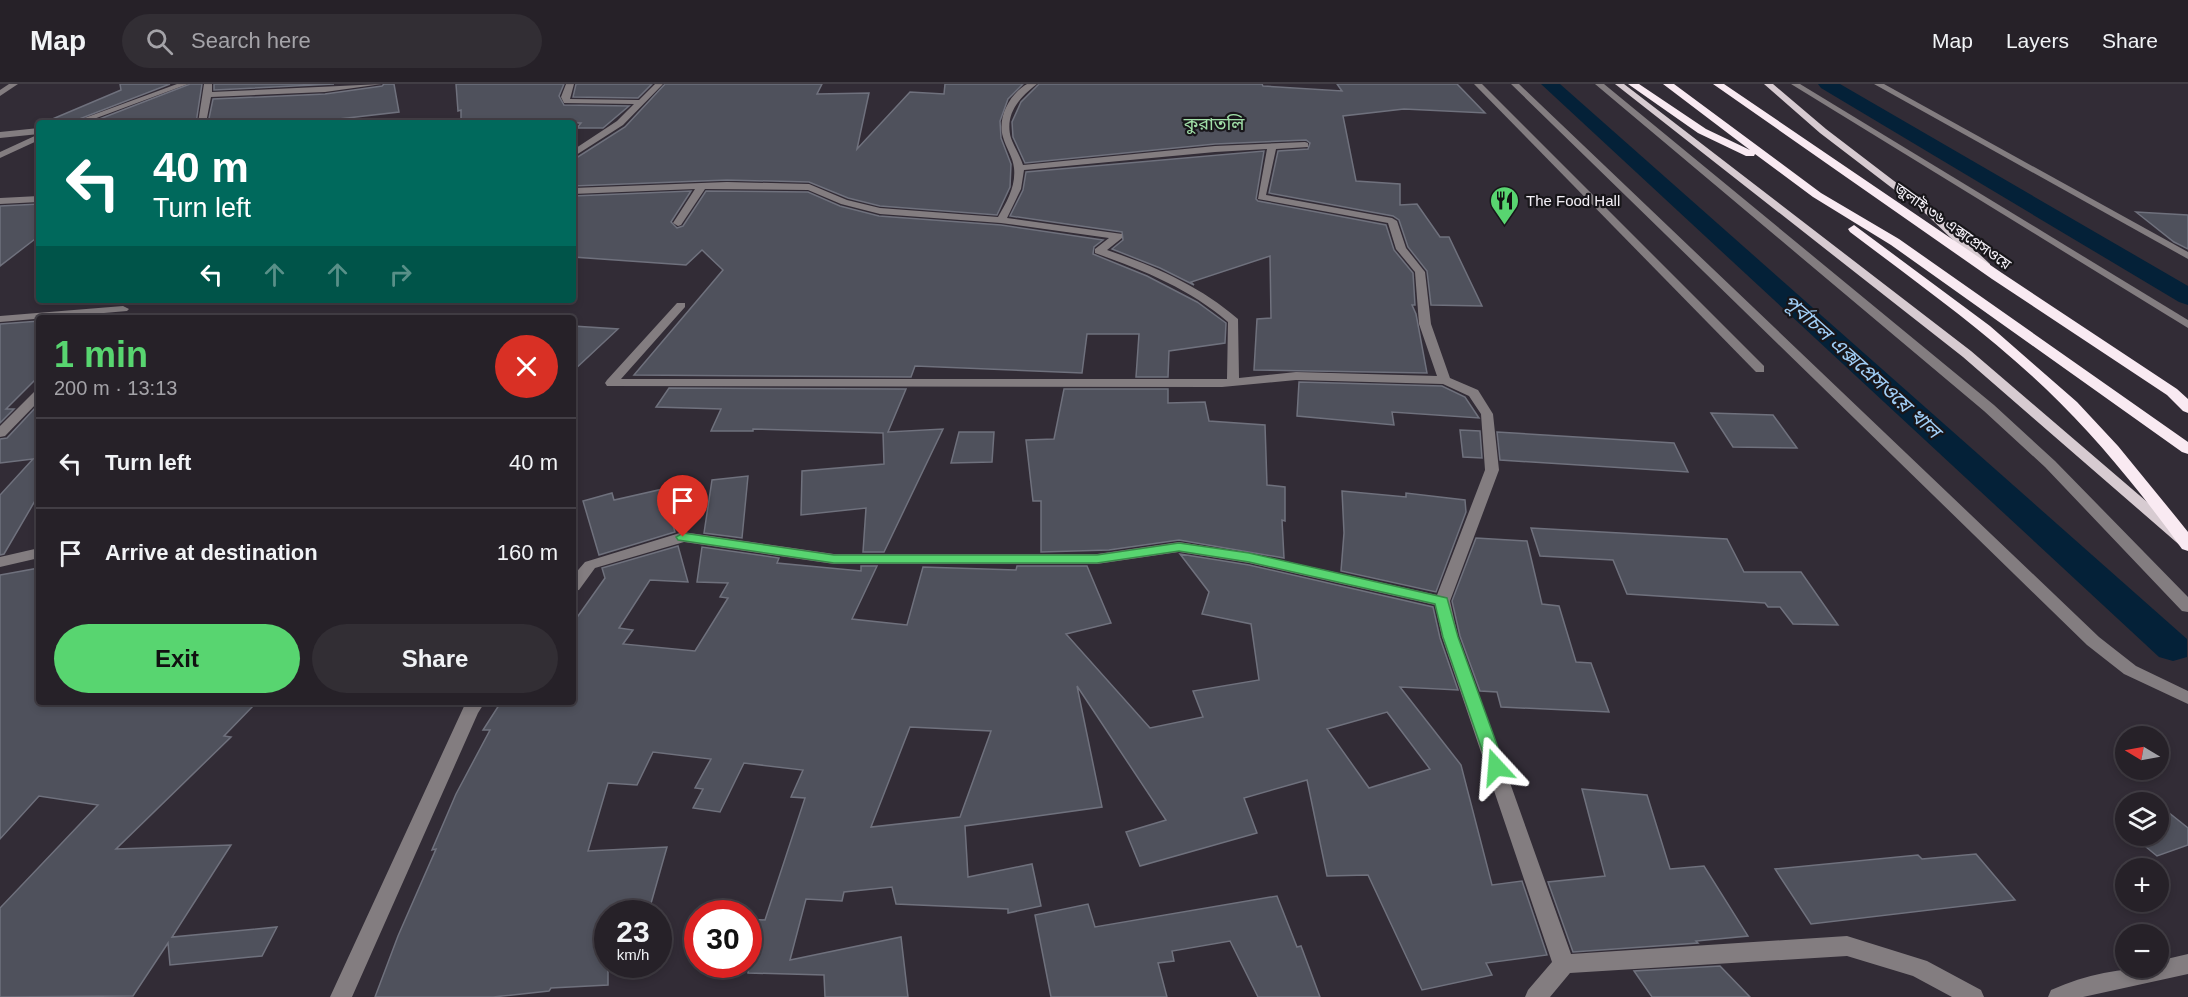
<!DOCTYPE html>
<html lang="en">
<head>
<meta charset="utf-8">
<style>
	:root { --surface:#262128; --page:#322e34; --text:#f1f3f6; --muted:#a4a3a8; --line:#423e45; --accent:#58d570 }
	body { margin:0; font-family:Helvetica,"Noto Sans Bengali",sans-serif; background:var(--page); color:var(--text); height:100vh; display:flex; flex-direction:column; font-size:22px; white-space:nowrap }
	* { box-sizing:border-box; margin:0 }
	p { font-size:20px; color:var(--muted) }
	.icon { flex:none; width:33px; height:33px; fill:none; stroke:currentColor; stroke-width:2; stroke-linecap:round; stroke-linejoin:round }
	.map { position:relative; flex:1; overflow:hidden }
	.side { position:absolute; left:36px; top:231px; width:540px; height:390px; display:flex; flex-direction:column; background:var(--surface); border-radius:6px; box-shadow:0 3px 9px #0003,0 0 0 2px var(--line) }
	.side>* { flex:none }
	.hud { position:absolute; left:36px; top:36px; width:540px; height:183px; border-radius:6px; box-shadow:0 3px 9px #0003,0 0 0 2px var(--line); background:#00695c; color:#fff; overflow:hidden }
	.needle { width:39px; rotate:280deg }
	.fabs { position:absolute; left:2115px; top:642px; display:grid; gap:12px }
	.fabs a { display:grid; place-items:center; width:54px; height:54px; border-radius:50%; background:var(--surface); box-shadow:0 3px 9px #0003,0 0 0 2px var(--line); font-size:30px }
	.speed { position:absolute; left:594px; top:816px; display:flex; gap:12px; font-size:30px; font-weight:700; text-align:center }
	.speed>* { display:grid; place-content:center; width:78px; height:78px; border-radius:50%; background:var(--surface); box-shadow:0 3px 9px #0003,0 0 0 2px var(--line); line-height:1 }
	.speed small { font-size:15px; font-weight:400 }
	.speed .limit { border:9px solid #d22; background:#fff; color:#111 }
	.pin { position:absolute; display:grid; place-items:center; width:51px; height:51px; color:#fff; margin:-62px -26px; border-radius:50% 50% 50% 0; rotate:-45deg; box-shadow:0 0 6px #0007 }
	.pin .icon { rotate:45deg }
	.me { position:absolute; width:66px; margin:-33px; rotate:341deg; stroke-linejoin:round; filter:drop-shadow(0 0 4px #0008) }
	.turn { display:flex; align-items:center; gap:21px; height:126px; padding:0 18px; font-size:27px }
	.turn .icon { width:78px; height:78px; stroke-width:2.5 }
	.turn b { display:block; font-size:42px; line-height:51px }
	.lanes { display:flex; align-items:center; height:57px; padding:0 18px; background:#0003; justify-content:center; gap:30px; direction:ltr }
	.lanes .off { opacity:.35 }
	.round { display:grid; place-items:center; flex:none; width:63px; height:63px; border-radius:32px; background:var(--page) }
	.overview { display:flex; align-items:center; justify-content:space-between; height:102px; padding:0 18px }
	h1 { font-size:36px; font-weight:700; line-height:45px; color:var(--accent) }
	.cta { display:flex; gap:12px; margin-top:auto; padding:12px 18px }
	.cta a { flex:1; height:69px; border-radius:36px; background:var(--accent); color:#111; font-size:24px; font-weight:700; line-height:69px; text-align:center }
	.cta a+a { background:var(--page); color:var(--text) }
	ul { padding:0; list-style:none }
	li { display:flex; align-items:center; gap:18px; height:90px; padding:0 18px; border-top:2px solid var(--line) }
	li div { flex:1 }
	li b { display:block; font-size:22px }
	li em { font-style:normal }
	header { display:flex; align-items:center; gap:36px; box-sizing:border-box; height:84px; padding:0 30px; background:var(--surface); border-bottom:2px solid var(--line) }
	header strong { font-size:28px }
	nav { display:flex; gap:33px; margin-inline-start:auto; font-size:21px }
	.search { width:420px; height:54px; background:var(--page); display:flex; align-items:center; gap:15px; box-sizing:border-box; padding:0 21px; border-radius:33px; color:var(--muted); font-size:22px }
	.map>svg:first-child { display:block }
</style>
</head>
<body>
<header>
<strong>Map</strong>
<div class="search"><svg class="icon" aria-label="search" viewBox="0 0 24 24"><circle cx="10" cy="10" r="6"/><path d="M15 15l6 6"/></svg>Search here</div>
<nav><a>Map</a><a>Layers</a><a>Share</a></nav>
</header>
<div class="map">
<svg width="2188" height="913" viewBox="0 0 2188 913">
	<rect width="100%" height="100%" fill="#322c36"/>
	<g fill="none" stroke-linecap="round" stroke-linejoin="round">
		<g fill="#042138" fill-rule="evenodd">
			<path d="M1541 0H1560L2187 555V573L2173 577 2159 573Z"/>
			<path d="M1818 0H1840L2188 202V221L2179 218 1821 4Z"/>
		</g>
	</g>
	<g fill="#4f515c" stroke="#6f717d" stroke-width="1.5" fill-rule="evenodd">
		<path d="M120 0H170L69 39H43L121 6Z"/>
		<path d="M190 0H202L196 39H89Z"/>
		<path d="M214 0H334L214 6Z"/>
		<path d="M384 0H394L399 28 304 39H208L213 15 325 10 382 2Z"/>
		<path d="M456 0H564L559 12 564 21 629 22 603 44H577L581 39H461V26L458 27Z"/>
		<path d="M576 0H652L638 14 573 13Z"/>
		<path d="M665 0H822L817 10 869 9 857 65 910 8 944 10 945 0H1023L1008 15 1000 37 1001 54 1011 80 1010 103 997 131 880 122 848 114 809 98 727 96 573 102V76L625 43Z"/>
		<path d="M1039 0H1262L1263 2 1342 7 1337 0H1457L1485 29 1404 25 1343 32 1356 97 1400 100V121L1417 120 1440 153H1449L1482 222 1431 221 1427 187 1408 163 1399 136 1393 132 1269 109 1278 67 1308 65 1310 59 1306 56 1215 60 1025 79 1013 53 1012 38 1021 18Z"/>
		<path d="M1264 67 1256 115 1258 117 1386 141 1394 166 1413 189 1415 221H1412L1416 230 1427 289 1254 286 1257 235 1271 234 1270 172 1191 198 1194 201 1160 184 1112 165 1123 156 1122 148 1010 132 1023 106 1026 88Z"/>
		<path d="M691 107 671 138 677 144 683 142 706 107 808 108 840 122 879 132 1001 141 1103 156 1094 163 1093 170 1147 192 1197 218 1226 239 1225 259 1169 267 1168 293H1136L1139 250H1087L1082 289 915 282 911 293 634 291 723 186 702 166 686 181 573 173V112Z"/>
		<path d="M39 120V152L0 182V122Z"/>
		<path d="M2136 128 2188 131V165L2174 158Z"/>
		<path d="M39 237V292L6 325H14L0 339V240Z"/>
		<path d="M573 242 618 245 573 287Z"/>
		<path d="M1299 298 1442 302 1465 313 1479 334 1392 328 1394 341 1297 332Z"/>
		<path d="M669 304 906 305 888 348 943 345 884 468H863L866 424 801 431 802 387 884 380 883 349 753 345V347H711L721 325 656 323Z"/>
		<path d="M1064 305H1168V319L1205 318 1209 337 1265 341 1267 401 1285 403V437L1282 436 1284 474 1179 456 1109 466 1041 468V417H1033L1026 356 1054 355Z"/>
		<path d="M36 323H39V410L4 470 0 471V411L33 375 0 379V355L7 354Z"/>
		<path d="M1711 329 1773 331 1797 364 1733 363Z"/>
		<path d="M1460 346 1480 347 1482 374 1463 373Z"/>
		<path d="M959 348H994L992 378 951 379Z"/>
		<path d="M1497 348 1674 359 1688 388 1500 376Z"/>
		<path d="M748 392 742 454 704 449 712 396Z"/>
		<path d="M663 405 675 448 599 471 583 417 612 409 614 416Z"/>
		<path d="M1342 407 1406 413V409L1465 416 1466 428 1436 508 1341 487 1344 449Z"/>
		<path d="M1531 444 1727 455 1744 488H1801L1838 541 1793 540 1780 523H1768L1765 519 1627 510 1613 476 1540 472Z"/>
		<path d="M1476 454 1527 457 1542 520 1559 522 1576 578 1591 579 1609 628 1501 623 1497 608 1480 607 1460 552 1452 517Z"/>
		<path d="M678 462 688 498 650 496 619 544 633 546 623 560 695 567 728 514 720 513 728 499 697 498 702 463 779 474 777 479 861 487V482H877L852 535 907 541 923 483 1016 486 1017 482H1087L1111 539 1066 550 1150 644 1203 633 1193 607 1259 596 1251 540 1202 530 1209 508 1180 470 1249 481 1433 523 1440 554 1458 606 1400 603 1461 681 1492 801 1522 797 1547 871 1486 879 1492 891 1422 906 1368 791 1327 792 1307 696 1244 714 1257 749 1140 782 1126 748 1166 736 1077 602 1102 723 965 742 968 793 1032 780 1041 822 1008 829V825L896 820 892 803 844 808 842 817 806 815 790 876 901 853 908 913H825L824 891 748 889V835L765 836 805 714 791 713 803 686 744 679 720 728 693 724 703 705 695 704 711 675 653 668 637 701 608 699 588 767 667 763 648 830H608V901L551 904 549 907 493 913H375L398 852 436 765 432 766 456 710 490 646H483L501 618H573V539L605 494 602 484ZM1387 628 1430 685 1369 704 1327 645ZM910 643 991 647 960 733 871 743Z"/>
		<path d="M39 484V618H257L224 652 231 653 116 765 231 761 172 853 277 843 262 872 170 881 168 859 133 912 0 913V824L98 721 39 712 0 755V491Z"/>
		<path d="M1582 705 1647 711 1670 785 1704 782 1748 852 1696 857 1698 859 1573 868 1548 798 1605 792Z"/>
		<path d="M2168 728 2188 744V761L2157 772 2135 754V752H2158V732Z"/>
		<path d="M1976 770 2015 816 1811 840 1775 785 1918 771 1922 775Z"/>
		<path d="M1277 812 1297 863 1301 862 1320 913H1258L1230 857 1172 867 1174 877 1158 879 1167 913H1051L1035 831 1088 820 1095 843Z"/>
		<path d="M1720 882 1750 913H1652L1634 887Z"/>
	</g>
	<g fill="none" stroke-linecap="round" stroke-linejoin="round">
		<g fill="#837d80" fill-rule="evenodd">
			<path d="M9 0H18L0 12V6Z"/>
			<path d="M177 0H188L83 39H71Z"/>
			<path d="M204 0H212V8L382 0 325 8 211 13 206 39H198Z"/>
			<path d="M566 0H574L570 15 639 16 655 0H663L623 41 573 73V66L617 37 634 20 564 19 561 13Z"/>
			<path d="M1027 0H1037C1020 13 1004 30 1011 54 1014 63 1020 71 1023 81L1215 62 1305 58 1308 59V63L1276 65 1266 111 1392 134 1397 137 1406 164 1425 188 1431 240 1450 294 1478 306 1493 330 1499 386 1450 517 1458 553 1571 870 1847 852 1927 877 1981 906 1984 913H1952L1913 892 1847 872 1570 889 1550 913H1525L1528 906 1552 878 1442 553 1435 521 1249 479 1179 468 1097 480H834L684 458 595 484 579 506 573 507V492L585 478 683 448 834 470H1097L1179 458 1249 469 1437 511 1485 386 1481 330 1469 312 1443 300 1296 296 1222 303 607 302 605 299 607 296 677 219H685V223L621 295H1227L1228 238C1190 205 1143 186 1095 169V165L1109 154 1001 139 880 130 841 120 808 106 705 105 681 141 678 142 673 139 695 105 573 110V104L727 98 809 100 847 116 880 124 998 133C1007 118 1016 102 1014 84 1013 73 1006 64 1003 53 997 33 1010 10 1027 0ZM1267 65 1258 115 1388 139 1396 165 1415 188 1419 240 1437 292 1296 288 1239 294 1238 235C1200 202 1154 182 1107 166L1122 154V150L1007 134 1021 105 1024 86 1215 68Z"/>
			<path d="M1474 0H1482L1764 282V288H1756Z"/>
			<path d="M1511 0H1519L2099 553 2136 582 2188 607V620L2124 590 2087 561Z"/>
			<path d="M1595 0H1604L1994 321 2055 377 2188 513V528L2182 527 2045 383 1984 327Z"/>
			<path d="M1791 0H1800L2188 236V244Z"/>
			<path d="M1874 0H1884L2188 168V175Z"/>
			<path d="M39 44V50L0 54V48Z"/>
			<path d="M39 50V56L0 74V68Z"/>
			<path d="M39 112V118L0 120V114Z"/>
			<path d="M123 222 129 225 127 227 0 238V232Z"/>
			<path d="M39 306V317L5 352 0 353V342L35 307Z"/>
			<path d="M39 464V474L0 483V473Z"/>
			<path d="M466 618H485L478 629 352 913H330Z"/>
			<path d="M2188 870V890L2083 913H2048L2051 906C2087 890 2120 884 2158 884V877Z"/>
		</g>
		<g fill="#d7cbd1" fill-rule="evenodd">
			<path d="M1615 0H1624L1971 267 2188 453V466L2183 464 1963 273Z"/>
			<path d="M1764 0H1773L1826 45 1932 126 1990 180V184H1982L1926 130 1820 49Z"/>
		</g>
		<g fill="#f9eaf2" fill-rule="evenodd">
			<path d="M1628 0H1639L1706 45 1750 66 1663 0H1674L1821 109 1899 155 2188 358V370L2182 368 1891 161 1813 113 1755 70 1754 72H1746L1698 49Z"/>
			<path d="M1713 0H1724L2002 189 2177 305 2188 315V329L2183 327 2167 311 1992 195Z"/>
			<path d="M1854 141 1990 242 2077 318 2118 362 2176 433 2188 448V467L2182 465C2141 408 2097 354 2046 305 1985 247 1916 198 1850 148L1848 145Z"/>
		</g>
	</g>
	<path fill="#58d570" stroke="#398a49" stroke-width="1.5" d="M683 449 834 471H1097L1179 459 1249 469 1447 514 1458 553 1505 683 1502 688 1496 690 1490 688 1488 683 1443 553 1435 520 1249 478 1179 467 1097 479H834L678 456 676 453Z"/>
	<defs>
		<symbol id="restaurant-pin" viewBox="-11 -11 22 30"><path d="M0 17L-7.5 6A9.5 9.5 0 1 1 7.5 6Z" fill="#58d570" stroke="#18161a"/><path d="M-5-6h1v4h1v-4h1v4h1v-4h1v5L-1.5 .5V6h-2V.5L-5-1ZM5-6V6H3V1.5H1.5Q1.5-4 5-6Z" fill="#111"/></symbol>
	</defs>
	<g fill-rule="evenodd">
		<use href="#restaurant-pin" x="1488" y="100" width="33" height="45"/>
	</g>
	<g text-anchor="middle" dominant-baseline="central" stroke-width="4.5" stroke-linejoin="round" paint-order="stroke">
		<g font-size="15" fill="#f5f1f8" stroke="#18161a" text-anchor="start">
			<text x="1526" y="116">The Food Hall</text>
		</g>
		<g font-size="15" fill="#f5f1f8" stroke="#18161a">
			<text transform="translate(1953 142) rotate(35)">জুলাই ৩৬ এক্সপ্রেসওয়ে</text>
		</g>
		<g font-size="18" fill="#a1e0a8" stroke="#18161a">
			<text x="1214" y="40">কুরাতলি</text>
		</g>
		<g font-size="20" font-style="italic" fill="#a1cef6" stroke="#18161a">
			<text transform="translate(1862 282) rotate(42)">পূর্বাচল এক্সপ্রেসওয়ে খাল</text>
		</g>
	</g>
</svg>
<div class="fabs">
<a><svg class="needle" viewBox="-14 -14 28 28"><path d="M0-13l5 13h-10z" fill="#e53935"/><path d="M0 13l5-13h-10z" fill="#a4a3a8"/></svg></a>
<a><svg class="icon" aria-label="layers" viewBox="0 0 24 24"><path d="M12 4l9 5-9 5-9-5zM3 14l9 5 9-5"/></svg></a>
<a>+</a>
<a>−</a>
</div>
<div class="speed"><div>23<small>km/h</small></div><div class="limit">30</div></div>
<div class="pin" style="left:683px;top:453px;background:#d93025"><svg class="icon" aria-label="arrive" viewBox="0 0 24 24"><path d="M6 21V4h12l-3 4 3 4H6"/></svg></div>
<svg class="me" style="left:1496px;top:683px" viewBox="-20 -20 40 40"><path d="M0-17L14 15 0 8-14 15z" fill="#58d570" stroke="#fff" stroke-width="4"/></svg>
<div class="hud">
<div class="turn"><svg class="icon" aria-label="left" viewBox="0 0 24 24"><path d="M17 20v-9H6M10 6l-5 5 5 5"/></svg><div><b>40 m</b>Turn left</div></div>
<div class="lanes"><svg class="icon" aria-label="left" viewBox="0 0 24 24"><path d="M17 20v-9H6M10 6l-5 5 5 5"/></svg><svg class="icon off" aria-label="ahead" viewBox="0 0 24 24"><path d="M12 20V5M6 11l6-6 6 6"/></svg><svg class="icon off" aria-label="ahead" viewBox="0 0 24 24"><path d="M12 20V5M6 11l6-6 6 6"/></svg><svg class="icon off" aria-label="right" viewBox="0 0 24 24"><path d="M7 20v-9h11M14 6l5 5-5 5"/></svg></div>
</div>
<section class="side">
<div class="overview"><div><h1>1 min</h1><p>200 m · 13:13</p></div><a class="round" style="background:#d93025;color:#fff"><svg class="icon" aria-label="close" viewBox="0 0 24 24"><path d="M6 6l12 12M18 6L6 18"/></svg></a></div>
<ul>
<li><svg class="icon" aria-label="left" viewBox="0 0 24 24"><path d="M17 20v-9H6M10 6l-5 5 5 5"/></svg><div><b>Turn left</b></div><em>40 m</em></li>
<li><svg class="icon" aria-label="arrive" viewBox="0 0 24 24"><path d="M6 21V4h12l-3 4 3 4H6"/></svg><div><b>Arrive at destination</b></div><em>160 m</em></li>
</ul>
<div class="cta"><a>Exit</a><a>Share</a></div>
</section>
</div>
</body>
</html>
